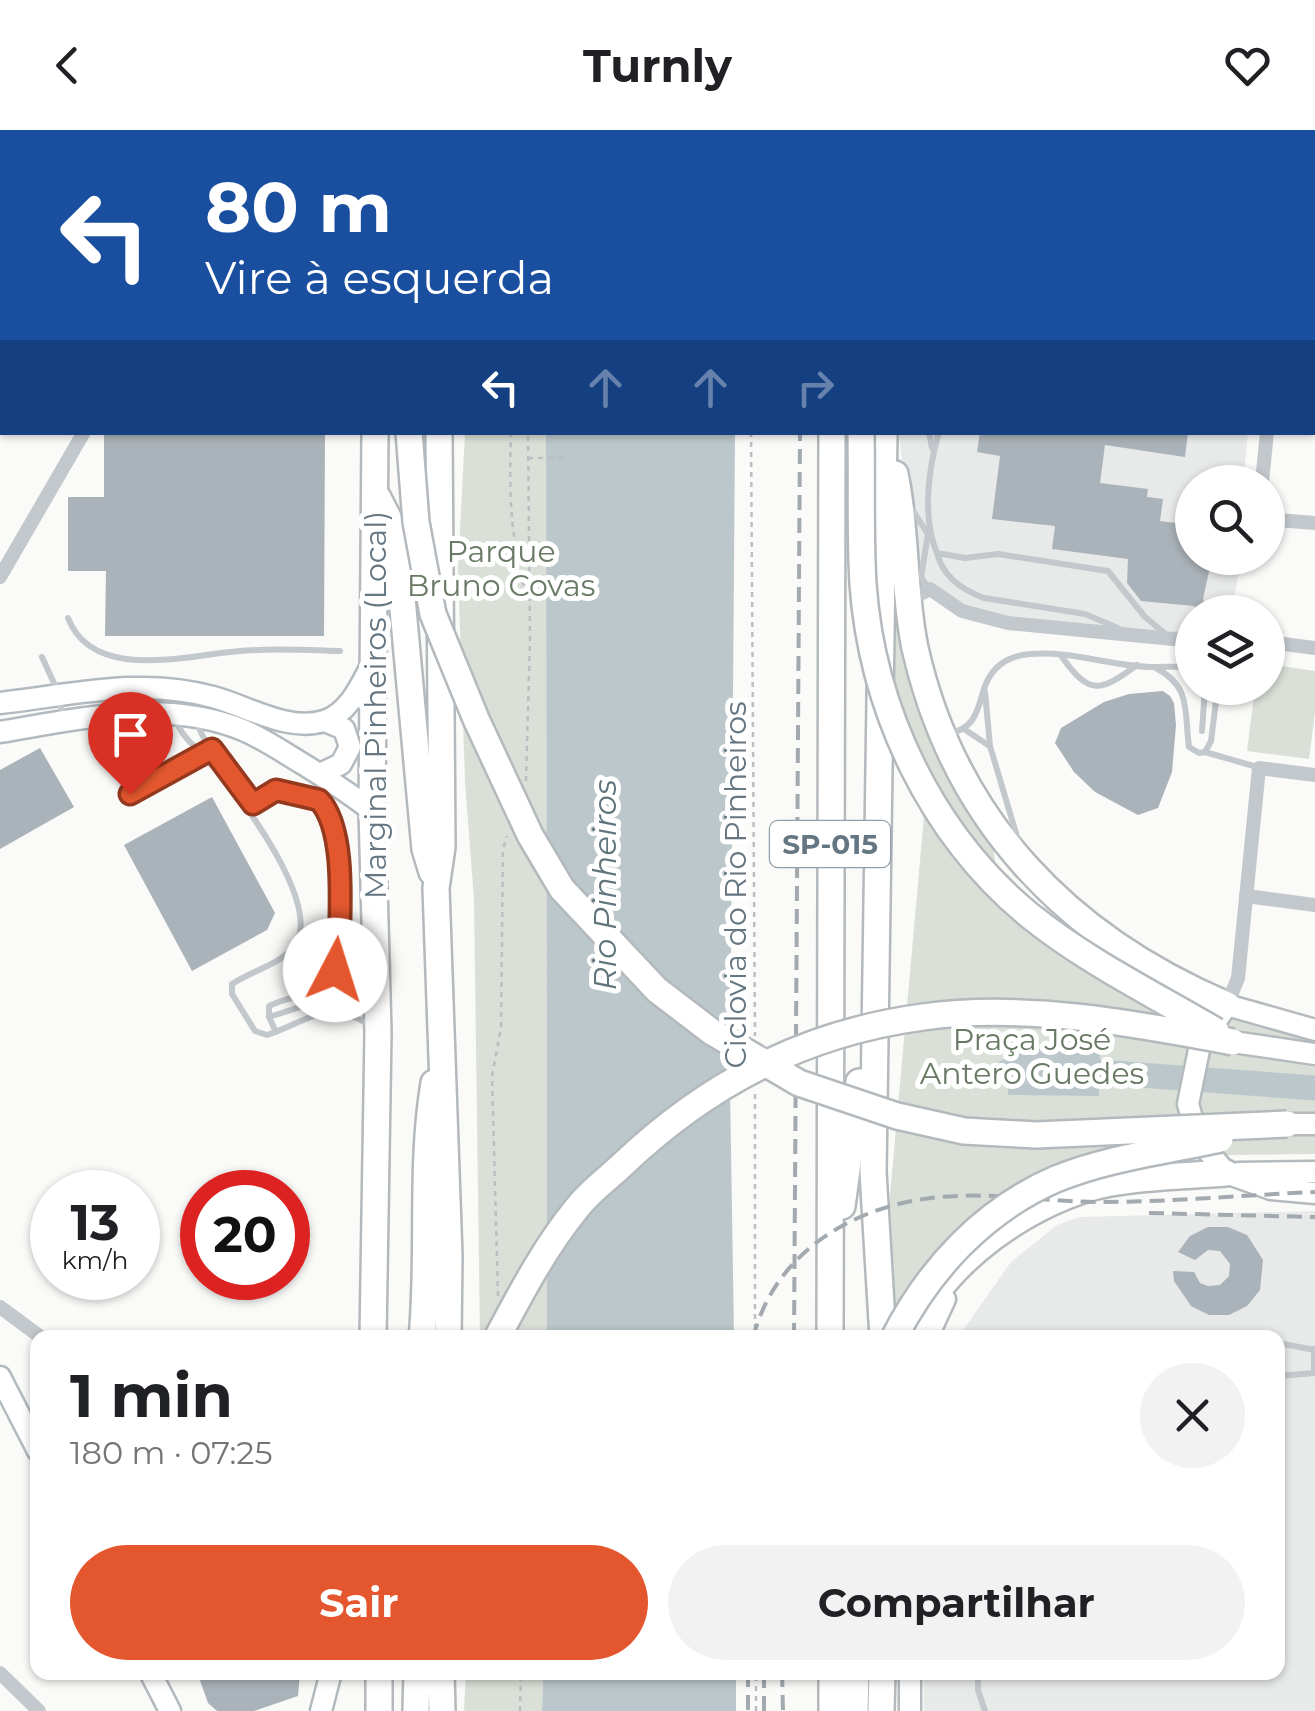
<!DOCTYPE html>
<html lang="pt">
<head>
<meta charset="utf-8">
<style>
	:root { --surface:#fff; --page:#f2f2f2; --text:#202124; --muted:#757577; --accent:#e4572e }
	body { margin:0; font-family:Montserrat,sans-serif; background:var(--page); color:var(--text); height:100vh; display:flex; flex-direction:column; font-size:38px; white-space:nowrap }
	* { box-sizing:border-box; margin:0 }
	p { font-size:32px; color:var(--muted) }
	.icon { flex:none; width:55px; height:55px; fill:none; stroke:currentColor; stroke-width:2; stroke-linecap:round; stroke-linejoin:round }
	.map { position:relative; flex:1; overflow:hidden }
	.panel { position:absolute; left:30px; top:1200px; width:1255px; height:350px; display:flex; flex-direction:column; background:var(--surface); border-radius:20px; box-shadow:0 2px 8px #0004 }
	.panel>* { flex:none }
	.guide { position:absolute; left:0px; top:0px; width:1315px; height:305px; box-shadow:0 2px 8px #0004; background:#1a4fa0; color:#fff; overflow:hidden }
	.tools { position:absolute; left:1175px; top:335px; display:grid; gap:20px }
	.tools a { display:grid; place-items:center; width:110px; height:110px; border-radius:50%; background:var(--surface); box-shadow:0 2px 8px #0004; font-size:50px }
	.speed { position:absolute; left:30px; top:1040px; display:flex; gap:20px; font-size:50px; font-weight:700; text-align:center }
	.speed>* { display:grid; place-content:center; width:130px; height:130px; border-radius:50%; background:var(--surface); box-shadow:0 2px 8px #0004; line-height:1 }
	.speed small { font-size:25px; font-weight:400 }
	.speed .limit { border:15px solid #d22; background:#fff; color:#111 }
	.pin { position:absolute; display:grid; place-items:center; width:85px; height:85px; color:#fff; margin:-102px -42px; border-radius:50% 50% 50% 0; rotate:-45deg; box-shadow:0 0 10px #0007 }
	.pin .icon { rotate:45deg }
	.me { position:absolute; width:110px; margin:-55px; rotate:5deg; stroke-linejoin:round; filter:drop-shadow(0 0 8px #0008) }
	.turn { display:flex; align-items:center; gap:35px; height:210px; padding:0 40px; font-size:45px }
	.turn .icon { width:130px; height:130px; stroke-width:2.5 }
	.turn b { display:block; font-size:70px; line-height:85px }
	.lanes { display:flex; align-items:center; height:95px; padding:0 40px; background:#0003; justify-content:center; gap:50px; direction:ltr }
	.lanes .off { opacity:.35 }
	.round { display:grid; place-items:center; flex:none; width:105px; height:105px; border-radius:52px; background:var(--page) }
	.overview { display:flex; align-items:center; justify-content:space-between; height:170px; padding:0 40px }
	h1 { font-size:60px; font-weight:700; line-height:75px }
	.button { display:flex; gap:20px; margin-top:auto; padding:20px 40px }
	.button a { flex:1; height:115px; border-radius:60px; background:var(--accent); color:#fff; font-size:40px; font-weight:700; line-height:115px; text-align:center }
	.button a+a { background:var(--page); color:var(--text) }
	header { display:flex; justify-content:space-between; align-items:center; height:130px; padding:0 40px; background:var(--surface); font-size:45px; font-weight:700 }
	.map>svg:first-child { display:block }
</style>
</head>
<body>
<header><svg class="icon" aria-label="back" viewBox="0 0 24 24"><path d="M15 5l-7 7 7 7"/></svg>Turnly<svg class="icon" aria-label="heart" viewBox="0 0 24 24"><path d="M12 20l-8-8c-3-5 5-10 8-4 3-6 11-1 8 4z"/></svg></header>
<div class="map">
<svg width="1315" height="1581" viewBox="0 0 1315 1581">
	<rect width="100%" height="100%" fill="#fafaf8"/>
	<g fill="#e8e9e9">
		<path d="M899 303H1248L1243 352H1192V428H1242L1231 482H1192V507L972 485 930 459 915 465Z"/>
		<path d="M1315 1081V1581H924V1543L1278 1542V1208L962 1207 963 1200 1011 1132 1057 1095 1080 1087Z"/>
	</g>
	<g fill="#dadfd7">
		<path d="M465 303H546L547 1207H480L474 769 465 652 458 439Z"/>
		<path d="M902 494 917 575 944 636 993 714 996 739 1028 774 1052 779 1132 837 1315 896V1024L1232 1025 1131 1035 1070 1051 893 1196 888 1088 927 653 899 583 888 499Z"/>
		<path d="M1268 534 1315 541V582L1309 629 1247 621 1255 558H1268Z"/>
		<path d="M466 1543H543L542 1581H464Z"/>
	</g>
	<g fill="#bbc7cb">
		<path d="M546 303H735L730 957 734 1207H547Z"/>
		<path d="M1008 916 1100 917 1099 966 1008 965Z"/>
		<path d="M543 1543H736V1581H542Z"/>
	</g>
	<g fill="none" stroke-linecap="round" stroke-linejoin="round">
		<path stroke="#bbc7cb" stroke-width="25" d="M1008 941 1099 942 1315 958"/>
	</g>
	<g fill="#aab3b9">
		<path d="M104 302H325L324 506H105L106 441H68V367H104Z"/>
		<path d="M980 302H1188L1185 327 1105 315 1100 353 1148 359 1147 367 1163 369 1160 391 1192 395V428H1212L1203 469 1208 482H1200L1194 476 1141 471 1127 453 1128 429 1052 419 1055 396 992 389 1000 326 977 322Z"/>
		<path d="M1163 561 1170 566 1174 573 1176 595 1172 642 1158 678 1138 685 1095 662 1074 642 1055 613 1061 598 1104 572 1129 564Z"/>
		<path d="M40 618 74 677 0 719V640Z"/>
		<path d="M212 667 275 783 267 800 192 841 124 715Z"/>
		<path d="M1208 1097H1228L1247 1105 1263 1130 1260 1160 1247 1176 1229 1185H1209L1191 1176 1174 1151 1173 1141 1194 1142 1200 1153 1208 1156 1220 1155 1229 1146 1230 1134 1220 1121 1208 1120 1195 1130 1178 1122 1190 1106Z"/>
		<path d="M197 1542H300L298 1566 254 1581H217L208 1573Z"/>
	</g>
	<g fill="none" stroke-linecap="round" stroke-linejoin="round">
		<defs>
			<g id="secondary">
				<path d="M0 573C72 565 141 547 213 567 247 576 287 602 324 591 349 583 361 555 372 534"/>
				<path d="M0 602C77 589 167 568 243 600 264 609 283 622 303 634 327 649 350 663 372 681"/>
				<path d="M320 644 341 634 350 617 344 599 325 591"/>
				<path d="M0 1247 38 1321"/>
				<path d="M150 1542 170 1581"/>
				<path d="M321 1581 331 1542"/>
			</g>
			<g id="primary">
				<path d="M1315 900 1227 875 1200 915 1188 974 1198 1009 1226 1043 1271 1059 1315 1063"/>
				<path d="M1233 912 1315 924"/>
				<path d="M1287 994H1315"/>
				<path d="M1238 1043 1315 1042"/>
				<path d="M927 1208 945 1169"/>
				<path d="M910 1581V1542"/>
			</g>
			<g id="highway">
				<path d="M374 0V2"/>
				<path d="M406 2V0"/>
				<path d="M438 2V0"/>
				<path d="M834 2V0"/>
				<path d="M860 2V0"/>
				<path d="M883 2V0"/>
				<path d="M439 302 442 717 436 758 449 1126 448 1208"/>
				<path d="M895 344C907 401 903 461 915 518 954 691 1067 807 1227 875"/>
				<path d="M378 368 396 403 425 719 432 742"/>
				<path d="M842 1076 859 952"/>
				<path d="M373 1208 378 902 372 681 375 302"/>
				<path d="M422 1208C430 1122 420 1037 434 953"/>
				<path d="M830 1208 832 302"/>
				<path d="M883 1208 873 1042 884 302"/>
				<path d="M912 1208C937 1133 1037 1066 1111 1053 1149 1046 1188 1046 1226 1043"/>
				<path d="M379 1542V1581"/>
				<path d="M441 1542 442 1581"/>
				<path d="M832 1542V1581"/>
				<path d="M416 1581 417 1542"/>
				<path d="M855 1581 856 1542"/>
				<path d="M881 1581 882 1542"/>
			</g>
		</defs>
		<use href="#secondary" stroke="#b3babf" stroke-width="25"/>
		<use href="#primary" stroke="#b5babe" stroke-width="25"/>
		<use href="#highway" stroke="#b4b9bd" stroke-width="30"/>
		<g stroke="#bbbfc2" stroke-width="2.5" stroke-dasharray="5 5" stroke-linecap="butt">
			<path d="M526 2V0"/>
			<path d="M755 2V0"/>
			<path d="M1268 2V0"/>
			<path d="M511 302C509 366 510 406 527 468"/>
			<path d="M751 302 755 906"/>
			<path d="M528 328H566"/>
			<path d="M526 651 530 509 528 302"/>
			<path d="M755 964V1208"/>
			<path d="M498 1166 492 946 501 898 503 719 507 706"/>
			<path d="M520 1581 521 1542"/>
			<path d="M756 1581V1542"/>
		</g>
		<g stroke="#c3c8cc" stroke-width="6">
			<path d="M929 302 932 318"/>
			<path d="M939 302C928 340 922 388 937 423L965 428 998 424 1108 441 1145 487 1168 506"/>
			<path d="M909 375 928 404 921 447 929 459"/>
			<path d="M937 423C943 447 962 460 984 468L1085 484 1118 498"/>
			<path d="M68 488C92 550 180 527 230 522 266 518 303 520 340 521"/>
			<path d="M42 527 59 564 62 585"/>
			<path d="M1062 527C1090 566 1100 562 1137 535"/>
			<path d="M1156 538C1192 557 1184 581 1189 617L1199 623 1205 622 1211 611 1216 571"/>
			<path d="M985 562 990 616 1018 710"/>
			<path d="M176 590C183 611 201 620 215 637 241 667 328 782 292 819 277 835 250 842 232 854V864L255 901 267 905C310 891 328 866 372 897"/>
			<path d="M196 590C203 616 236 650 253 674"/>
			<path d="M964 599 988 615"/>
			<path d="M1202 601 1205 558"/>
			<path d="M948 604C991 595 971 557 1001 534 1009 528 1020 525 1030 524 1071 520 1113 537 1154 537 1169 537 1178 535 1192 540"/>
			<path d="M1205 622 1257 637"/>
			<path d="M129 664 203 624"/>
			<path d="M246 680 276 660 319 669C340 692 349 820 332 846 320 865 287 866 269 876V887L276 902"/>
			<path d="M269 887 334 866 370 839"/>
			<path d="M1278 1213 1315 1220"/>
			<path d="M1314 1243V1219"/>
			<path d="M1278 1246 1315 1243"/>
			<path d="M978 1542V1560L985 1581"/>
		</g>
		<g stroke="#c3c8cc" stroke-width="14">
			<path d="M114 2 115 0"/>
			<path d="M245 2 246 0"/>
			<path d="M1312 142H1315"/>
			<path d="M0 214 2 210"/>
			<path d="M1262 352 1267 302"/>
			<path d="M1268 386 1277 390 1315 393"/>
			<path d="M0 447 84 302"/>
			<path d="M908 470 930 459 962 481 1008 493 1173 509 1192 507"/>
			<path d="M1268 512 1315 518"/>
			<path d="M1246 766 1315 775"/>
			<path d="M1227 875 1238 848 1259 638 1315 645"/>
			<path d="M0 1177 42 1208"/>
			<path d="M0 1543 39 1581"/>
		</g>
		<use href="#secondary" stroke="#fff" stroke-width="20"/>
		<use href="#primary" stroke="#fff" stroke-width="20"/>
		<use href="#highway" stroke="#fff" stroke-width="25"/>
		<g stroke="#a2aab0" stroke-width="4" stroke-dasharray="15 8" stroke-linecap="butt">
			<path d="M807 2V0"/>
			<path d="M1149 1083 1315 1087"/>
			<path d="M753 1208C775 1121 856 1074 941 1067 994 1062 1048 1072 1101 1072 1172 1072 1244 1065 1315 1062"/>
			<path d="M794 1208 800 302"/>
			<path d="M748 1542V1581"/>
			<path d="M782 1542 783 1581"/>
			<path d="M764 1581V1542"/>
		</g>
		<defs>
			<g id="highway-bridge">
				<path d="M409 302 416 392 433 484 476 589 530 705 562 759 657 860 712 902 799 953 897 986 964 1001 1036 1005 1287 994"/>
				<path d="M861 302C862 353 860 404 863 454 872 580 931 704 1029 785 1086 831 1153 864 1216 901"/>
				<path d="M497 1208C521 1163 545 1117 577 1078 589 1062 607 1049 621 1036 707 954 804 903 923 887 1025 873 1133 893 1233 912"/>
				<path d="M894 1208C929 1139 984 1080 1056 1049 1107 1028 1166 1021 1220 1009"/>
			</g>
		</defs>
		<use href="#highway-bridge" stroke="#b4b9bd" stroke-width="30" stroke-linecap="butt"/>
		<use href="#highway-bridge" stroke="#fff" stroke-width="25"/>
	</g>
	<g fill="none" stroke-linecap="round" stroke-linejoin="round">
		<defs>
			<path id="route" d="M130 664 212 619 253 674 276 660 319 670C348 701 339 787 339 829L335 840"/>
		</defs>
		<use href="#route" stroke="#94391e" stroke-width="25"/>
		<use href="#route" stroke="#e4572e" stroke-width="18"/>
	</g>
	<g text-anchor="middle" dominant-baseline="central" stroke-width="10" stroke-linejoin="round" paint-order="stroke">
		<rect fill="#fff" stroke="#939fa8" stroke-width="2.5" x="770" y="691" width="120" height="46" rx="8"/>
		<g font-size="28" font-weight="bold" fill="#657683">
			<text x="830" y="714">SP-015</text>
		</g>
		<g font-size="30" fill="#687a64" stroke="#fff">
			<text x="501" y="421">Parque<tspan x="501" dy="34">Bruno Covas</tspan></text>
			<text x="1032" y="909">Praça José<tspan x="1032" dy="34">Antero Guedes</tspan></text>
		</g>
		<g font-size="30" fill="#657683" stroke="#fff">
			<text transform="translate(375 575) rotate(-90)">Marginal Pinheiros (Local)</text>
			<text transform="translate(735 755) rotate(-90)">Ciclovia do Rio Pinheiros</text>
		</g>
		<g font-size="32" font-style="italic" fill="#60757c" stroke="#fff">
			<text transform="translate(604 755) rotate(-90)">Rio Pinheiros</text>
		</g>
	</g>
</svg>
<div class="tools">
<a><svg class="icon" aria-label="search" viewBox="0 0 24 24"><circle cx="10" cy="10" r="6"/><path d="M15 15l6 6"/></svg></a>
<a><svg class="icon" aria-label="layers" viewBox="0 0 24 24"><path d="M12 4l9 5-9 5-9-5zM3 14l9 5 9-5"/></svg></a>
</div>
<div class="speed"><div>13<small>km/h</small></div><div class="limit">20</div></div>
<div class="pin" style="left:130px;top:664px;background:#d93025"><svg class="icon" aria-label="arrive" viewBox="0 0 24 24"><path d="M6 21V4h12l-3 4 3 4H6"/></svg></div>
<svg class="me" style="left:335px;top:840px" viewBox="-20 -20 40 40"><circle r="19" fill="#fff"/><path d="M0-13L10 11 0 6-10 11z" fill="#e4572e"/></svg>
<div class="guide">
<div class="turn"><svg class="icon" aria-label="left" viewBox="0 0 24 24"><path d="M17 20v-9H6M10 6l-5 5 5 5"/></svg><div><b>80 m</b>Vire à esquerda</div></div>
<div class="lanes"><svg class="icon" aria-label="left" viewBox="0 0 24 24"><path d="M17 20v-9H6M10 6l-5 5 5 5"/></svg><svg class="icon off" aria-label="ahead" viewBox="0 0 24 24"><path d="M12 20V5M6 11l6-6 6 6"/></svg><svg class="icon off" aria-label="ahead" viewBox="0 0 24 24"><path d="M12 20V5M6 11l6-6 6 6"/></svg><svg class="icon off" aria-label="right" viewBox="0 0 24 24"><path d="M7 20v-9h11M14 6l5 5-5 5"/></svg></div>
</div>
<section class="panel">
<div class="overview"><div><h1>1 min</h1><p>180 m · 07:25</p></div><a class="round"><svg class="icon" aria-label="close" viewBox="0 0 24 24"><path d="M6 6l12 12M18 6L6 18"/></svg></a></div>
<div class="button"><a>Sair</a><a>Compartilhar</a></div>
</section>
</div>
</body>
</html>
